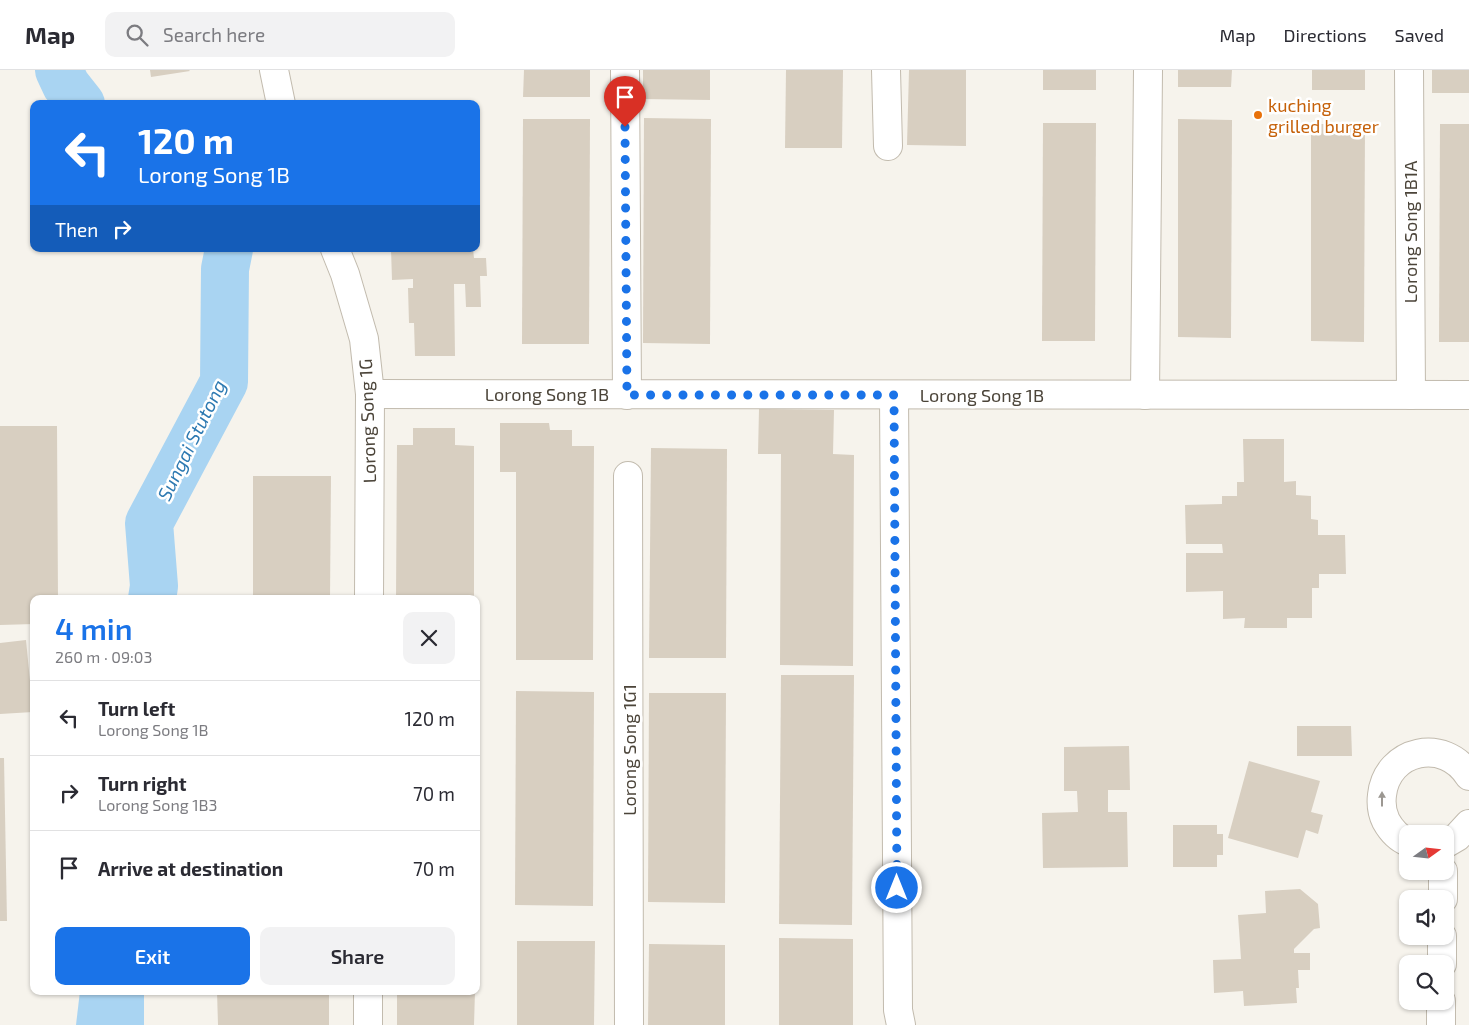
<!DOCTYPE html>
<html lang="en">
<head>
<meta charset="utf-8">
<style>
	:root { --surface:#fff; --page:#f2f2f3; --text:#2b2b33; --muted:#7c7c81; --line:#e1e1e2; --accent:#1a73e8 }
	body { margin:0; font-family:"Exo 2",sans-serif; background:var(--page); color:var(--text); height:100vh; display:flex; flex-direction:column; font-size:19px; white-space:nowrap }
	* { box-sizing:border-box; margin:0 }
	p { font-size:16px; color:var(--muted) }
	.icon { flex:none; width:28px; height:28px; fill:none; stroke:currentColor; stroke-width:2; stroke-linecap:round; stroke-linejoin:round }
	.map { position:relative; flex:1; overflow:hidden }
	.drawer { position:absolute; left:30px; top:525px; width:450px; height:400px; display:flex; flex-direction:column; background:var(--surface); border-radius:10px; box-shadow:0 1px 4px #0004 }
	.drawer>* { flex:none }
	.guide { position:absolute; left:30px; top:30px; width:450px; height:152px; border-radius:10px; box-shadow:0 1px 4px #0004; background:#1a73e8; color:#fff; overflow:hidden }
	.needle { width:32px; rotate:75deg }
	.buttons { position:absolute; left:1399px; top:755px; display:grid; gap:10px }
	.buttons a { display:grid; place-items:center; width:55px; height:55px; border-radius:10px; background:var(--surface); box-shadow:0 1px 4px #0004; font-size:25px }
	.pin { position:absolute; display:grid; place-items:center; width:42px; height:42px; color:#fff; margin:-51px -21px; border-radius:50% 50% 50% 0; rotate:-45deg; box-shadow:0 0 5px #0007 }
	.pin .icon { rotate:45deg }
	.me { position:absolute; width:55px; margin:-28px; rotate:0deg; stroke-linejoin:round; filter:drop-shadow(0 0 4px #0008) }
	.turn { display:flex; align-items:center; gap:18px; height:105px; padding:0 25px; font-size:22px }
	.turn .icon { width:65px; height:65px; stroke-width:2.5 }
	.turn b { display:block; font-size:35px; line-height:42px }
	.then { display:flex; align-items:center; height:48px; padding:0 25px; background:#0003; gap:10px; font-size:19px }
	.round { display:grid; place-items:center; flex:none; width:52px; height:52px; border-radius:10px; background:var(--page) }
	.headline { display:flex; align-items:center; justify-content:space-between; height:85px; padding:0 25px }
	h1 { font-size:30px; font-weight:600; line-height:38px; color:var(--accent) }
	.button { display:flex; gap:10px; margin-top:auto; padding:10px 25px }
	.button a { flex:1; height:58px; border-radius:10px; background:var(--accent); color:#fff; font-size:20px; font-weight:600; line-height:58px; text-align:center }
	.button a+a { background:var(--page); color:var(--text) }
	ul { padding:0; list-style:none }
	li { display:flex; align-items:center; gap:15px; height:75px; padding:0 25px; border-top:1px solid var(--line) }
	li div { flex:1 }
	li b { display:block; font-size:19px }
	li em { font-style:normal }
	header { display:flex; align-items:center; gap:30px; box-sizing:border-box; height:70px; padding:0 25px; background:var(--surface); border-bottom:1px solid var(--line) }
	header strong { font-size:24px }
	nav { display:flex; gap:28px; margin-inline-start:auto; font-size:18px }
	.search { width:350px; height:45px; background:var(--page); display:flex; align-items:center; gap:12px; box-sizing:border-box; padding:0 18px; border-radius:10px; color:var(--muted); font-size:19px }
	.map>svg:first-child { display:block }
</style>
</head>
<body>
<header>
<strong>Map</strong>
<div class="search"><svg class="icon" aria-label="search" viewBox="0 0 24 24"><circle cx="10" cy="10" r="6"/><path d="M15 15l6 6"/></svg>Search here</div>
<nav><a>Map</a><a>Directions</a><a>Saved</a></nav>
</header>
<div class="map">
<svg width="1469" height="955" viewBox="0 0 1469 955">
	<rect width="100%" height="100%" fill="#f6f3ec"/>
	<path fill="#a9d4f2" d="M80 921H144V955H76Z"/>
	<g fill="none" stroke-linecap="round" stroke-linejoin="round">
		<g stroke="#a9d4f2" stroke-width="48">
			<path d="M59 0 66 15 81 34"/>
			<path d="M152 529 154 516 149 453 224 312 225 199 229 179"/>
		</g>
	</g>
	<g fill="#d8cfc1">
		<path d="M150 0H189L190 1 151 7Z"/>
		<path d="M524 0H590V27H523Z"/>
		<path d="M643 0H710V30L643 29Z"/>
		<path d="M786 0H843L842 78H785Z"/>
		<path d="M909 0H966V76L907 75Z"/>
		<rect x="1043" y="0" width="53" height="20"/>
		<path d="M1178 0H1232L1231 17H1178Z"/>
		<rect x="1312" y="0" width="53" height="20"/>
		<rect x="1432" y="0" width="37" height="23"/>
		<path d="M644 48 711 49 710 274 643 273Z"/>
		<path d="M523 49H590L589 274H522Z"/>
		<path d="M1178 49 1232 50 1231 268 1178 267Z"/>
		<path d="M1043 53H1096L1095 271H1042Z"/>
		<path d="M1311 54H1365L1364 272 1311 271Z"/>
		<path d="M1440 54H1469V272H1439Z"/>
		<path d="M391 179H440V180L473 179 474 188H486L487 206H480L481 237H466L465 214H454L455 286H415L414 253H409L408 218H413V209L392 210Z"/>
		<path d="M759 339 834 340 833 384 854 385 853 596 780 595 781 384H758Z"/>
		<path d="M500 353H549L550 360H572V376H594L593 590H516V402H500Z"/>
		<path d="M0 356H57L58 529H34V554L0 555Z"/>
		<path d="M413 358H455V375L474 376V529H396L397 375H413Z"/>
		<path d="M1243 369H1284V412L1296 411V425L1311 426V449L1318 450V465H1345L1346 504H1319V518H1312V548H1287V558H1244L1245 548 1223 549V521L1186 522V483H1223L1222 474H1186L1185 435 1222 434V426H1237V412H1244Z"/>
		<path d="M651 378 727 379 726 588H649Z"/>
		<path d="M253 406H331L330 529H253Z"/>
		<path d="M26 570 33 642 0 644V573Z"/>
		<path d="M781 605H854L852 855 779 854Z"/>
		<path d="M516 621 594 622 593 836 515 835Z"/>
		<path d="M649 623H726L725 833 648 832Z"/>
		<path d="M1297 656H1351L1352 686H1297Z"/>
		<path d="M1129 676 1130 720H1108V742H1127L1128 797 1043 798 1042 743 1078 742 1077 721H1064V677Z"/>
		<path d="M0 688H4L7 851H0Z"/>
		<path d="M1249 691 1320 711 1311 742 1323 745 1318 764 1306 760 1298 788 1228 768Z"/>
		<path d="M1173 755H1217V764H1223V785H1217V797H1173Z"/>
		<path d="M1300 819 1318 834 1320 858 1314 859 1294 879V883H1310V900H1298L1299 918H1296L1297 933 1244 936 1243 921 1214 923 1213 890 1241 889 1238 845 1266 843 1265 821Z"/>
		<path d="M779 868 853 869V955H779Z"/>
		<path d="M517 871H595L594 955H517Z"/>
		<path d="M649 874 725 875V955H648Z"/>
		<path d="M217 921H329V955H218Z"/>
		<path d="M397 921H475L474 955H397Z"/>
	</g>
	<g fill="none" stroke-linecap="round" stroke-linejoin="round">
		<defs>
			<g id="minor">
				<path d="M274 0 281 34"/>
				<path d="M625 0 627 325"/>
				<path d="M886 0 888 76"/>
				<path d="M1409 0 1411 325"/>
				<path d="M335 179 345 204 364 269 370 324 369 529"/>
				<path d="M370 324 1469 325"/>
				<path d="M894 325 898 940 901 955"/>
				<path d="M1145 325 1148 0"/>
				<path d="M628 406 629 955"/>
				<path d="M1408 772C1398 768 1391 760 1386 751 1382 743 1381 733 1382 725 1387 679 1445 667 1469 706"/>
				<path d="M1445 774 1457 767 1469 754"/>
				<path d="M1443 829V801"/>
				<path d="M1442 894V866"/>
				<path d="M368 955V921"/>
				<path d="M1441 955V931"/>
			</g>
		</defs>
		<use href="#minor" stroke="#c2bbae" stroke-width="30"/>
		<use href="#minor" stroke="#fff" stroke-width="28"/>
	</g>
	<defs><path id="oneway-solid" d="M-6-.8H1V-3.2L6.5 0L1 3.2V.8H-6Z" transform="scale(1.25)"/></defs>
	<use fill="#9c9892" href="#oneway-solid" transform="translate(1382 729) rotate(-90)"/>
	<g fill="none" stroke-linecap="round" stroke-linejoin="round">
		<path stroke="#1a73e8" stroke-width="9" stroke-dasharray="0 16.2" d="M625 57 627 325H894L897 818"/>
	</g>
	<circle fill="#e8710a" stroke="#fff" stroke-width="2" cx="1258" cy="45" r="5"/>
	<g text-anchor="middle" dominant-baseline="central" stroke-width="5" stroke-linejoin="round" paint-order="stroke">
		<g font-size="18" fill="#c56008" stroke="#fff" text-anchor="start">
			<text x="1268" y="35">kuching<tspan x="1268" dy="21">grilled burger</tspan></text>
		</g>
		<g font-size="18" fill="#4b4439" stroke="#fff">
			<text transform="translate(1410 162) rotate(-90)">Lorong Song 1B1A</text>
			<text x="547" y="324">Lorong Song 1B</text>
			<text x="982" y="325">Lorong Song 1B</text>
			<text transform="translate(367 351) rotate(-92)">Lorong Song 1G</text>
			<text transform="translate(629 680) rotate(-90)">Lorong Song 1G1</text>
		</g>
		<g font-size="19" font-style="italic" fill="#2e7ab2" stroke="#fff">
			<text transform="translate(191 370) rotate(-64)">Sungai Stutong</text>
		</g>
	</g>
</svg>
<div class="buttons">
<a><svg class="needle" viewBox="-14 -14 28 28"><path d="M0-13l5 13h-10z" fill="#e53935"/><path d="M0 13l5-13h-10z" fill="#7c7c81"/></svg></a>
<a><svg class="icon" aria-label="sound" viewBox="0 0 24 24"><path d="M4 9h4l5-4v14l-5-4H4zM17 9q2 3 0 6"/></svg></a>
<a><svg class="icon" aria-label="search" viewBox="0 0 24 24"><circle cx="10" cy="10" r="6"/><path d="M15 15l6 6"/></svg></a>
</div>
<div class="pin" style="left:625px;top:57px;background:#d93025"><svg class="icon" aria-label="arrive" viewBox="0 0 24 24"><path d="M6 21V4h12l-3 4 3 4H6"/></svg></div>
<svg class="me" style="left:897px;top:818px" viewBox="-20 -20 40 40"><circle r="17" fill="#1a73e8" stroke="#fff" stroke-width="3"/><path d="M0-11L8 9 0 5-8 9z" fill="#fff"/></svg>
<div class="guide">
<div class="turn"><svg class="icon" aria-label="left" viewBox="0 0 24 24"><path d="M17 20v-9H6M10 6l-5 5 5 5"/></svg><div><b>120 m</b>Lorong Song 1B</div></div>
<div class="then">Then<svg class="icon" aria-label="right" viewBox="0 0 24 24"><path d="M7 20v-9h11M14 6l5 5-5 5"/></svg></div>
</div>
<section class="drawer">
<div class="headline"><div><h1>4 min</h1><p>260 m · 09:03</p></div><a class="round"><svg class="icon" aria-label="close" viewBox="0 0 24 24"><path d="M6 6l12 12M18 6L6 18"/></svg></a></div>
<ul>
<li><svg class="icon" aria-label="left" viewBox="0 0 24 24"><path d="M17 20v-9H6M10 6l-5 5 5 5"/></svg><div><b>Turn left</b><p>Lorong Song 1B</p></div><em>120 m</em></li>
<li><svg class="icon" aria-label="right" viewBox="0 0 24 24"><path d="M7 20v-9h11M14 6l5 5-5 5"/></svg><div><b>Turn right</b><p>Lorong Song 1B3</p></div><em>70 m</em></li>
<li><svg class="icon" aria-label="arrive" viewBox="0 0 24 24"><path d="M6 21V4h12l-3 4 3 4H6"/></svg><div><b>Arrive at destination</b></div><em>70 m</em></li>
</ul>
<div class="button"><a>Exit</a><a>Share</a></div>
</section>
</div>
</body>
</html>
